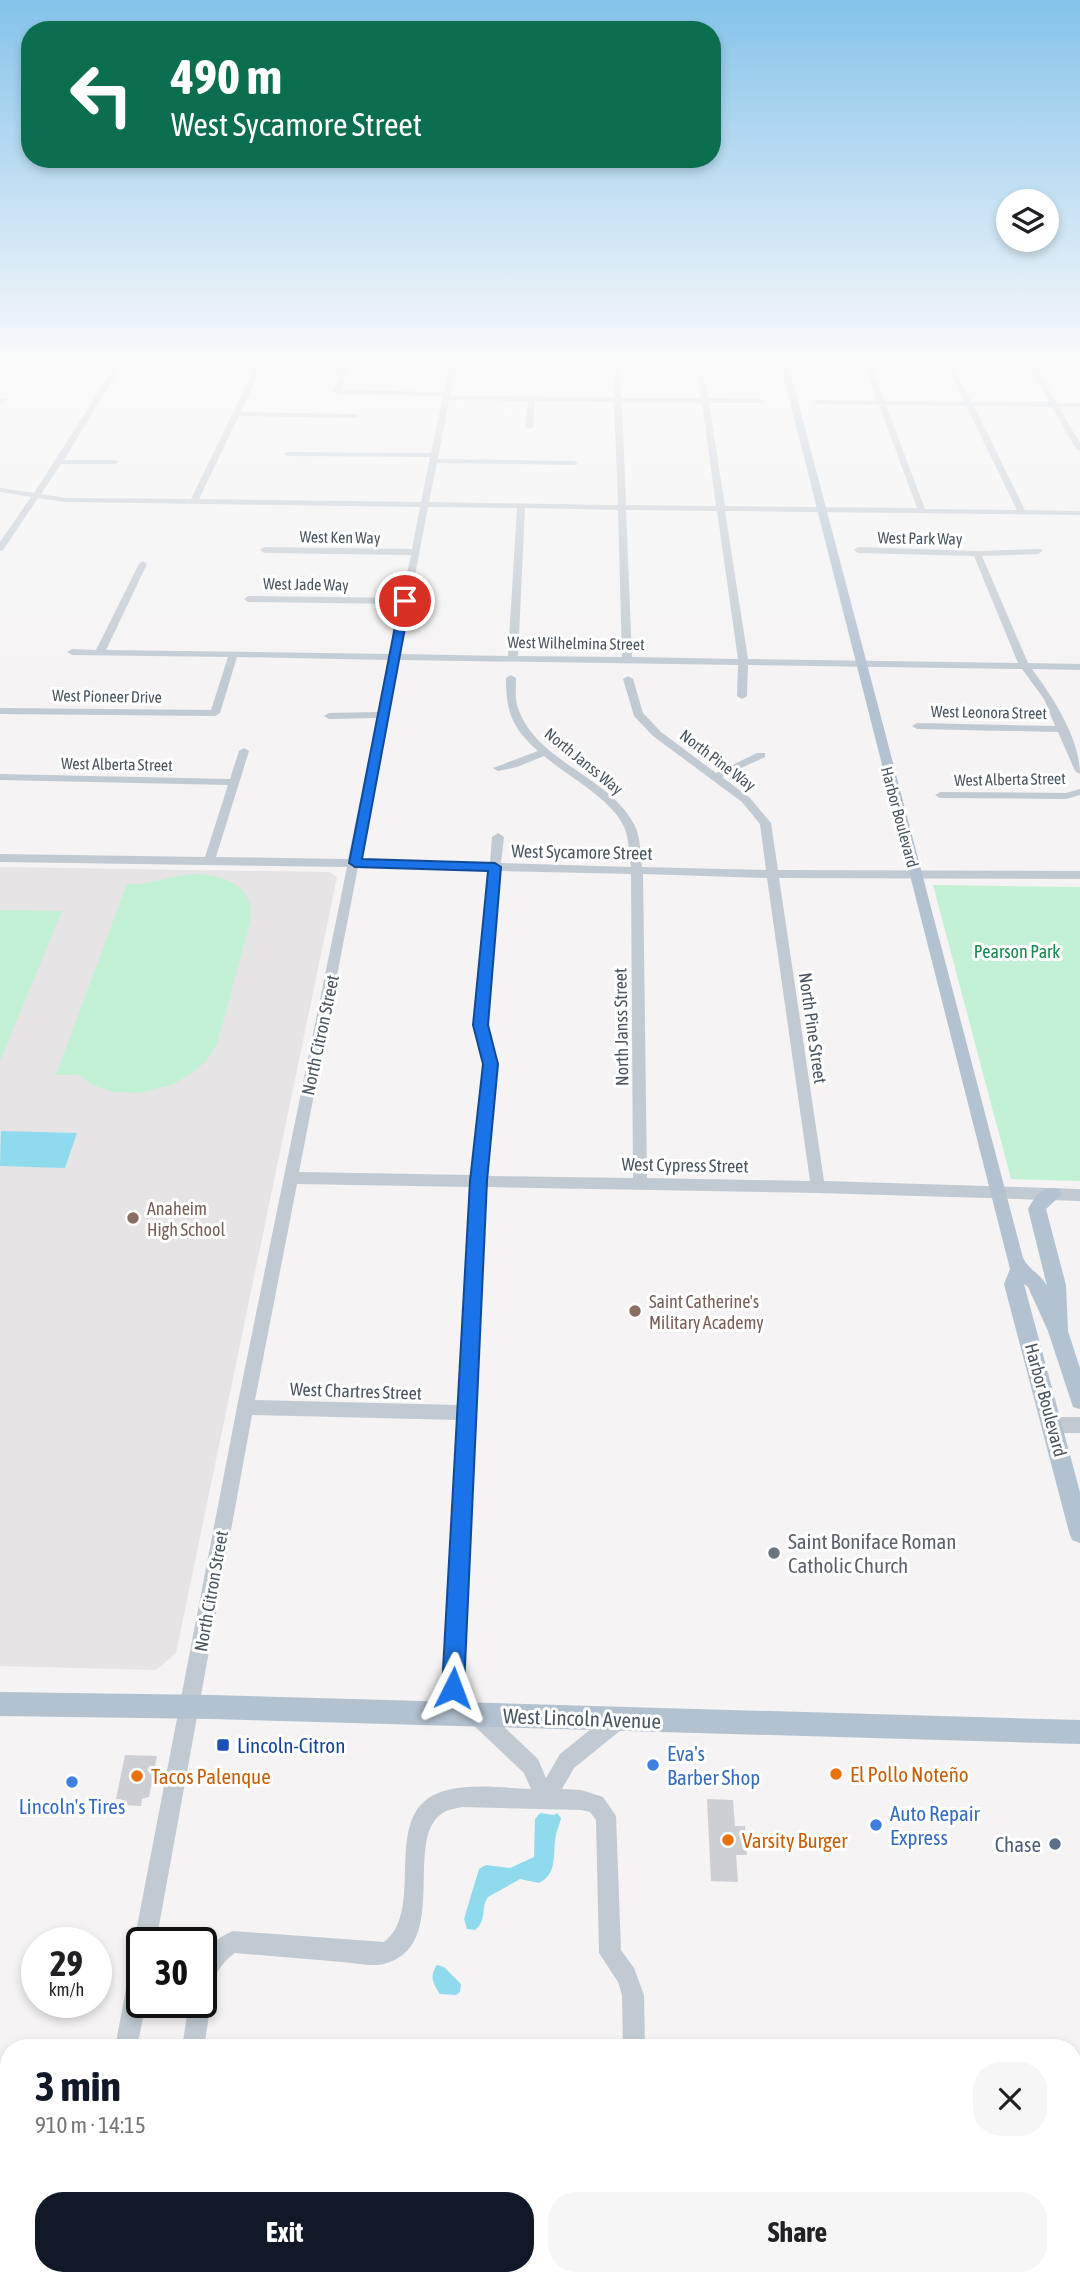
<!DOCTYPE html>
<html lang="en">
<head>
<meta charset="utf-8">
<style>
	:root { --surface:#fff; --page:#f6f6f6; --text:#202124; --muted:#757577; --accent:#111827 }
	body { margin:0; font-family:"Asap Condensed",sans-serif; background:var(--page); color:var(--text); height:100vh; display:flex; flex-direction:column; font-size:26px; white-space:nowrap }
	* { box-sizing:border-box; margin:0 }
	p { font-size:23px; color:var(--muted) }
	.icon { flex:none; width:38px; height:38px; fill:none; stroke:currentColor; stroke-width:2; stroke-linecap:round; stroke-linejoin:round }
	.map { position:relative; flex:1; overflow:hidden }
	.details { position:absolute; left:0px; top:2039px; width:1082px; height:247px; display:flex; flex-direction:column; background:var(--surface); border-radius:28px 28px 0 0; box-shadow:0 4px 10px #0003 }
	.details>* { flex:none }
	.hud { position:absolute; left:21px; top:21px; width:700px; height:147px; border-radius:28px; box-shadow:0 4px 10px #0003; background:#0b6e4f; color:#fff; overflow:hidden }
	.buttons { position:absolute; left:996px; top:189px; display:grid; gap:14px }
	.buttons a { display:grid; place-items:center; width:63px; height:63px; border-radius:50%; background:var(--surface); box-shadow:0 4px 10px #0003; font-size:35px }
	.speed { position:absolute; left:21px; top:1927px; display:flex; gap:14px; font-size:35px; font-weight:700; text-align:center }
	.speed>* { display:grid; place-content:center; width:91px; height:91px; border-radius:50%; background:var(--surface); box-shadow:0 4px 10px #0003; line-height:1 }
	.speed small { font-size:18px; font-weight:400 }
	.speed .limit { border:4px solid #111; border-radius:10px; background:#fff; color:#111 }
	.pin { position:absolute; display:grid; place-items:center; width:60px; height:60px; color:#fff; margin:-30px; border:4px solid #fff; border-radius:50%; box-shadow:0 2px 7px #0007 }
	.me { position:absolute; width:77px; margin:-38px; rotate:3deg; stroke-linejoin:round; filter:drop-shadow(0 0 5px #0008) }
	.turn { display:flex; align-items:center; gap:24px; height:147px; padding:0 35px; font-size:32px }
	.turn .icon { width:91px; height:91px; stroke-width:2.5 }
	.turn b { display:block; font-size:49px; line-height:60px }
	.round { display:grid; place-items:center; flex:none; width:74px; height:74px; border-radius:28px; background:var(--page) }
	.summary { display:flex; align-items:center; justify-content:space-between; height:119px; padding:0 35px }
	h1 { font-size:42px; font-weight:700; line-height:52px; color:var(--accent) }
	.action { display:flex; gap:14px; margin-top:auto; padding:14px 35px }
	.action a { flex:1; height:80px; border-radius:28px; background:var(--accent); color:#fff; font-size:28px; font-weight:700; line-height:80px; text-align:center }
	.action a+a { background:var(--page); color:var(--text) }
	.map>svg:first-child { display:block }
</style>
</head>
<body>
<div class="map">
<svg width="1080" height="2284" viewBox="0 0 1080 2284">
	<rect width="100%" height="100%" fill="#f5f3f3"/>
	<g fill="#e6e4e5">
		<path d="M460 363H773L775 371 577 369 575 372 459 371Z"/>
		<path d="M0 867 329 872 337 877 176 1653 156 1670 0 1666Z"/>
	</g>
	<g fill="#c3f1d5">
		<path d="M196 874C223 875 255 886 251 919L217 1044 206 1061 196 1070 174 1084 139 1093 113 1092 93 1085 79 1075H56L127 884C151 885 172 875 196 874Z"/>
		<path d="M933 885 1080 887V1181L1011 1179Z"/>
		<path d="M0 910 62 911 0 1061Z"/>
	</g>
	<g fill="#90daee">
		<path d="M1 1131 77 1133 65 1168 0 1166Z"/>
		<path d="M540 1813 554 1815 557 1813 561 1818C560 1824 557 1829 556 1835 552 1852 559 1873 539 1883L520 1879 488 1897C480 1907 488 1920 475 1930L467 1929 464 1919 479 1869 486 1865 510 1868 534 1857 535 1819Z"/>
		<path d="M437 1965 444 1967 461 1984 460 1992 456 1995 440 1994C433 1984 429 1976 437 1965Z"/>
	</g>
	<g fill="#cdcfd5">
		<path d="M125 1755 157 1756 149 1797 142 1799 141 1806 120 1805 121 1799H116Z"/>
		<path d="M707 1799 733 1800 735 1826H745L747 1855H736L738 1882 711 1881Z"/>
	</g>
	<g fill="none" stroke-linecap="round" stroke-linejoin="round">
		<g fill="#c1cad2" fill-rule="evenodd">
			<path d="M117 363H123L64 460H115L119 462 115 464H61L41 494 66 498 191 499 253 371 215 370 217 367 343 368 345 363H351L341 390 444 392 450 363H456L450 396 614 397V371L617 369 620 371 621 398H701L698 372 703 371 708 398 761 399 765 401 761 403H709L725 506 917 508 879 405 817 404 813 402 817 400 877 401 864 363H870L885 401 964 402 946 363H952L971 402H1049L1027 363H1033L1057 403H1080V407H1059L1080 443V451L1076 449 1052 407 974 406 1025 510 1080 511V515L725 511 748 659 1018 663 974 556 858 553 854 550 858 547 977 551 1041 549 1042 551 1038 554 982 556 1028 663 1080 664V670L1032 669C1053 697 1080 739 1080 774L1075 771 1058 732 917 729 912 726 917 723 1055 726 1044 699 1022 669 748 665 747 696 742 699 737 696 738 665 399 660 360 859 490 863 492 837 498 833 504 837 501 863 631 867C629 854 629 840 625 829 614 800 567 776 544 756L517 767 498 771 493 768 538 751C512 728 506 712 506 678L511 675 516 678C516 687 515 697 517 705 534 762 607 774 634 824 641 837 640 853 642 867L766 870 760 824 742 802 653 736 634 716 623 679 628 676 633 679 643 713 661 732 716 773 757 753H765V757L722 777 750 798 771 823 778 870 1080 871V879L779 878 824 1181 1080 1189V1201L818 1193 486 1187 462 1714 459 1721 452 1724 445 1721 442 1714 459 1420 252 1415 156 1942H142V2002H146L137 2048H115L131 1962 134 1954 142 1951 137 1950 134 1942 237 1407 347 867 0 862V854L205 857 228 785 0 780V774L230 779 239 751 244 748 249 751 216 857 348 859 377 718 329 719 324 716 329 713 378 712 389 660 237 657 220 713 215 716 0 714V708L211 710 228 657 72 655 67 652 72 649 96 650 139 564 143 561 147 564 106 650 390 654 401 604 248 602 244 599 248 596 402 598 411 555 264 553 260 550 264 547 412 549 420 507 66 502 38 498 3 550 0 551V542L31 497 0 492V488L34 493ZM260 371 341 372 333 392 337 394 443 396 431 453 287 452 283 454 287 456 430 457 421 502 199 499 239 416 355 418 359 416 355 414 241 412ZM449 400 528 401 525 427 529 429 533 427 535 401 614 402 618 505 429 502 437 463 574 465 578 463 574 461 438 459ZM622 402 702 403 716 506 626 505ZM886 405 966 406 1017 510 925 509ZM428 507 517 508 508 656 400 654ZM525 508 618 510 622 657 518 656ZM626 510 717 511 738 659 632 657ZM358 867 489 870 474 1025 483 1064 472 1175 299 1172ZM501 871 631 874 633 1178 487 1176 497 1064 486 1025ZM643 874 767 878 810 1181 647 1178ZM297 1184 471 1187 459 1405 255 1400Z"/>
			<path d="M0 399H5L6 401 0 405Z"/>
			<path d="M1080 789V795L1066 799 940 798 935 795 940 792 1066 793Z"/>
			<path d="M1053 1417H1080V1433H1053L1047 1430 1045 1425 1047 1420Z"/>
			<path d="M478 1706 485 1709 538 1759 546 1778 560 1754 612 1712 619 1709 626 1712 629 1719 626 1726 574 1768 562 1789 581 1790 603 1797 616 1816 621 1950 634 1968 644 1995 645 2048H623L622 1995 618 1982 599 1953 596 1820 590 1812 581 1810 462 1807C457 1808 451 1809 446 1811 399 1834 454 1946 384 1964 372 1967 355 1963 342 1962 306 1959 270 1956 235 1953 220 1963 208 1984 211 2002L204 2048H182L189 2002H201C201 1966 194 1948 233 1931L384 1942C428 1910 377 1810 444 1791 471 1783 502 1788 531 1789L524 1773 471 1723 468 1716 471 1709Z"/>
			<rect x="0" y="2117" width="9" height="24"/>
			<rect x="1073" y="2168" width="7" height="24"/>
			<path d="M72 2277H96L94 2284H70Z"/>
		</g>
		<g fill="#b3c2d1" fill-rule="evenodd">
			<path d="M780 363H788L1023 1258C1029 1270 1041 1274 1047 1286L1028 1209C1034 1197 1044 1184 1059 1189L1062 1194 1046 1209 1066 1285 1068 1331 1080 1368V1409L1073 1407 1048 1331 1028 1287 1024 1284 1080 1492V1543L1072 1540 1069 1532 1004 1284 1010 1269Z"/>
			<path d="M0 1692 212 1695 1080 1720V1744L212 1719 0 1716Z"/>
		</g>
	</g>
	<linearGradient id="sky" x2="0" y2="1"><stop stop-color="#85c3ea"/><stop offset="0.53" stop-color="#fafafa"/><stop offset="1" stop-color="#fafafa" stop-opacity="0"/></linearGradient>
	<rect width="1080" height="683" fill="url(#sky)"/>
	<path fill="#1a73e8" stroke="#114b97" stroke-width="2" d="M405 598 410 601 362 859 495 863 501 867 488 1025 498 1064 487 1181 464 1688 461 1695 453 1698 445 1695 442 1688 470 1181 483 1064 473 1025 488 871 355 867 349 863 400 601Z"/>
	<g fill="#8d6e63" stroke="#fff" stroke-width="2.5">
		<circle cx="133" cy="1218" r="7"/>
		<circle cx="635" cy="1311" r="7"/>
	</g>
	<circle fill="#6b7280" stroke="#fff" stroke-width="2.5" cx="774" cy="1553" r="7"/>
	<rect fill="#1a4fb4" stroke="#fff" stroke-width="2.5" x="216" y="1738" width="14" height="14" rx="3.5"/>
	<g fill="#3f7fe0" stroke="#fff" stroke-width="2.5">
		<circle cx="653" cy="1765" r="7"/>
		<circle cx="72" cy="1782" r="7"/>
		<circle cx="876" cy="1825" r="7"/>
	</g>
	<g fill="#e8710a" stroke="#fff" stroke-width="2.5">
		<circle cx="836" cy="1774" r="7"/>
		<circle cx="137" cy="1776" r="7"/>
		<circle cx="728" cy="1840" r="7"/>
	</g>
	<circle fill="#5c6f8a" stroke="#fff" stroke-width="2.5" cx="1055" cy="1844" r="7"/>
	<g text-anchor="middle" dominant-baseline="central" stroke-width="6" stroke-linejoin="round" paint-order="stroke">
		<g font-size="16" fill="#4a5661" stroke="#fff">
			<text transform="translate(340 537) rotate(1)">West Ken Way</text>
			<text transform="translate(920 538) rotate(1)">West Park Way</text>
			<text transform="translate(306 584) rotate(1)">West Jade Way</text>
			<text transform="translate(576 643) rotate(1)">West Wilhelmina Street</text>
			<text transform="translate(107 696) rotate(1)">West Pioneer Drive</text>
			<text transform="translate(989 712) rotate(1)">West Leonora Street</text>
			<text transform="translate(718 760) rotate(37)">North Pine Way</text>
			<text transform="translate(584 761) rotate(39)">North Janss Way</text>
			<text transform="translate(117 764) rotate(1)">West Alberta Street</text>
			<text transform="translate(1010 779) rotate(-1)">West Alberta Street</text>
			<text transform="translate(900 817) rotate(75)">Harbor Boulevard</text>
		</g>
		<g font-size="18" fill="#4a5661" stroke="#fff">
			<text transform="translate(582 852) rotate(1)">West Sycamore Street</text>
			<text transform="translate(621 1027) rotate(-91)">North Janss Street</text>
			<text transform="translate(813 1028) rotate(82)">North Pine Street</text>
			<text transform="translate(320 1035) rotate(-78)">North Citron Street</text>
			<text transform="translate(685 1165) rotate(1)">West Cypress Street</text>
			<text transform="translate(356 1391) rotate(2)">West Chartres Street</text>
			<text transform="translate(1046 1400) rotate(75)">Harbor Boulevard</text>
			<text transform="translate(211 1591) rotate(-80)">North Citron Street</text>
		</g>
		<g font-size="18" fill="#17864f" stroke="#fff">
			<text x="1017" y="951">Pearson Park</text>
		</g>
		<g font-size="18" fill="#785e54" stroke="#fff" text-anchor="start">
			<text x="147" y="1208">Anaheim<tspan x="147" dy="21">High School</tspan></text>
			<text x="649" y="1301">Saint Catherine's<tspan x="649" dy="21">Military Academy</tspan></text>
		</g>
		<g font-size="21" fill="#5b616d" stroke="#fff" text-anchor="start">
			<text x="788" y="1541">Saint Boniface Roman<tspan x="788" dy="24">Catholic Church</tspan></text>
		</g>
		<g font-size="21" fill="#4a5661" stroke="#fff">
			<text transform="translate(582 1718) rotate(2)">West Lincoln Avenue</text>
		</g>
		<g font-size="21" fill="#164399" stroke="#fff" text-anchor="start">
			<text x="237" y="1745">Lincoln-Citron</text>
		</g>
		<g font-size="21" fill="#366cbe" stroke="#fff" text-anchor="start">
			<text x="667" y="1753">Eva's<tspan x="667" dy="24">Barber Shop</tspan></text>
			<text x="72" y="1806" text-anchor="middle">Lincoln's Tires</text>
			<text x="890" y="1813">Auto Repair<tspan x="890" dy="24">Express</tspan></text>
		</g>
		<g font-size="21" fill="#c56008" stroke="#fff" text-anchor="start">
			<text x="850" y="1774">El Pollo Noteño</text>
			<text x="151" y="1776">Tacos Palenque</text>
			<text x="742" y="1840">Varsity Burger</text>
		</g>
		<g font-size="21" fill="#4e5e75" stroke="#fff" text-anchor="end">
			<text x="1041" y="1844">Chase</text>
		</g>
	</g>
</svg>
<div class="buttons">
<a><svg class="icon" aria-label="layers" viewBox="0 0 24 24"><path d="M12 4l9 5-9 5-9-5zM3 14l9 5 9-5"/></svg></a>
</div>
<div class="speed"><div>29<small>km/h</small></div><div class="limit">30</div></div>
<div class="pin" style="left:405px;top:601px;background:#d93025"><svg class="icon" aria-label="arrive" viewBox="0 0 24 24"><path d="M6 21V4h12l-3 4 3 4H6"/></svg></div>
<svg class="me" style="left:453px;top:1688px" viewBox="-20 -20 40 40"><path d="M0-17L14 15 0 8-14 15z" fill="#1a73e8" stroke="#fff" stroke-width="4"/></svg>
<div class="hud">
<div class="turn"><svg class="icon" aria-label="left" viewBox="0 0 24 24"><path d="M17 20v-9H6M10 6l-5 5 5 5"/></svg><div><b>490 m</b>West Sycamore Street</div></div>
</div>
<section class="details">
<div class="summary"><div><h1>3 min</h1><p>910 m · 14:15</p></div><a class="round"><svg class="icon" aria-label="close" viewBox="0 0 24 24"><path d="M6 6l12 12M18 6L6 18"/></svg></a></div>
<div class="action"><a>Exit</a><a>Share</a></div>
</section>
</div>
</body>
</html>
